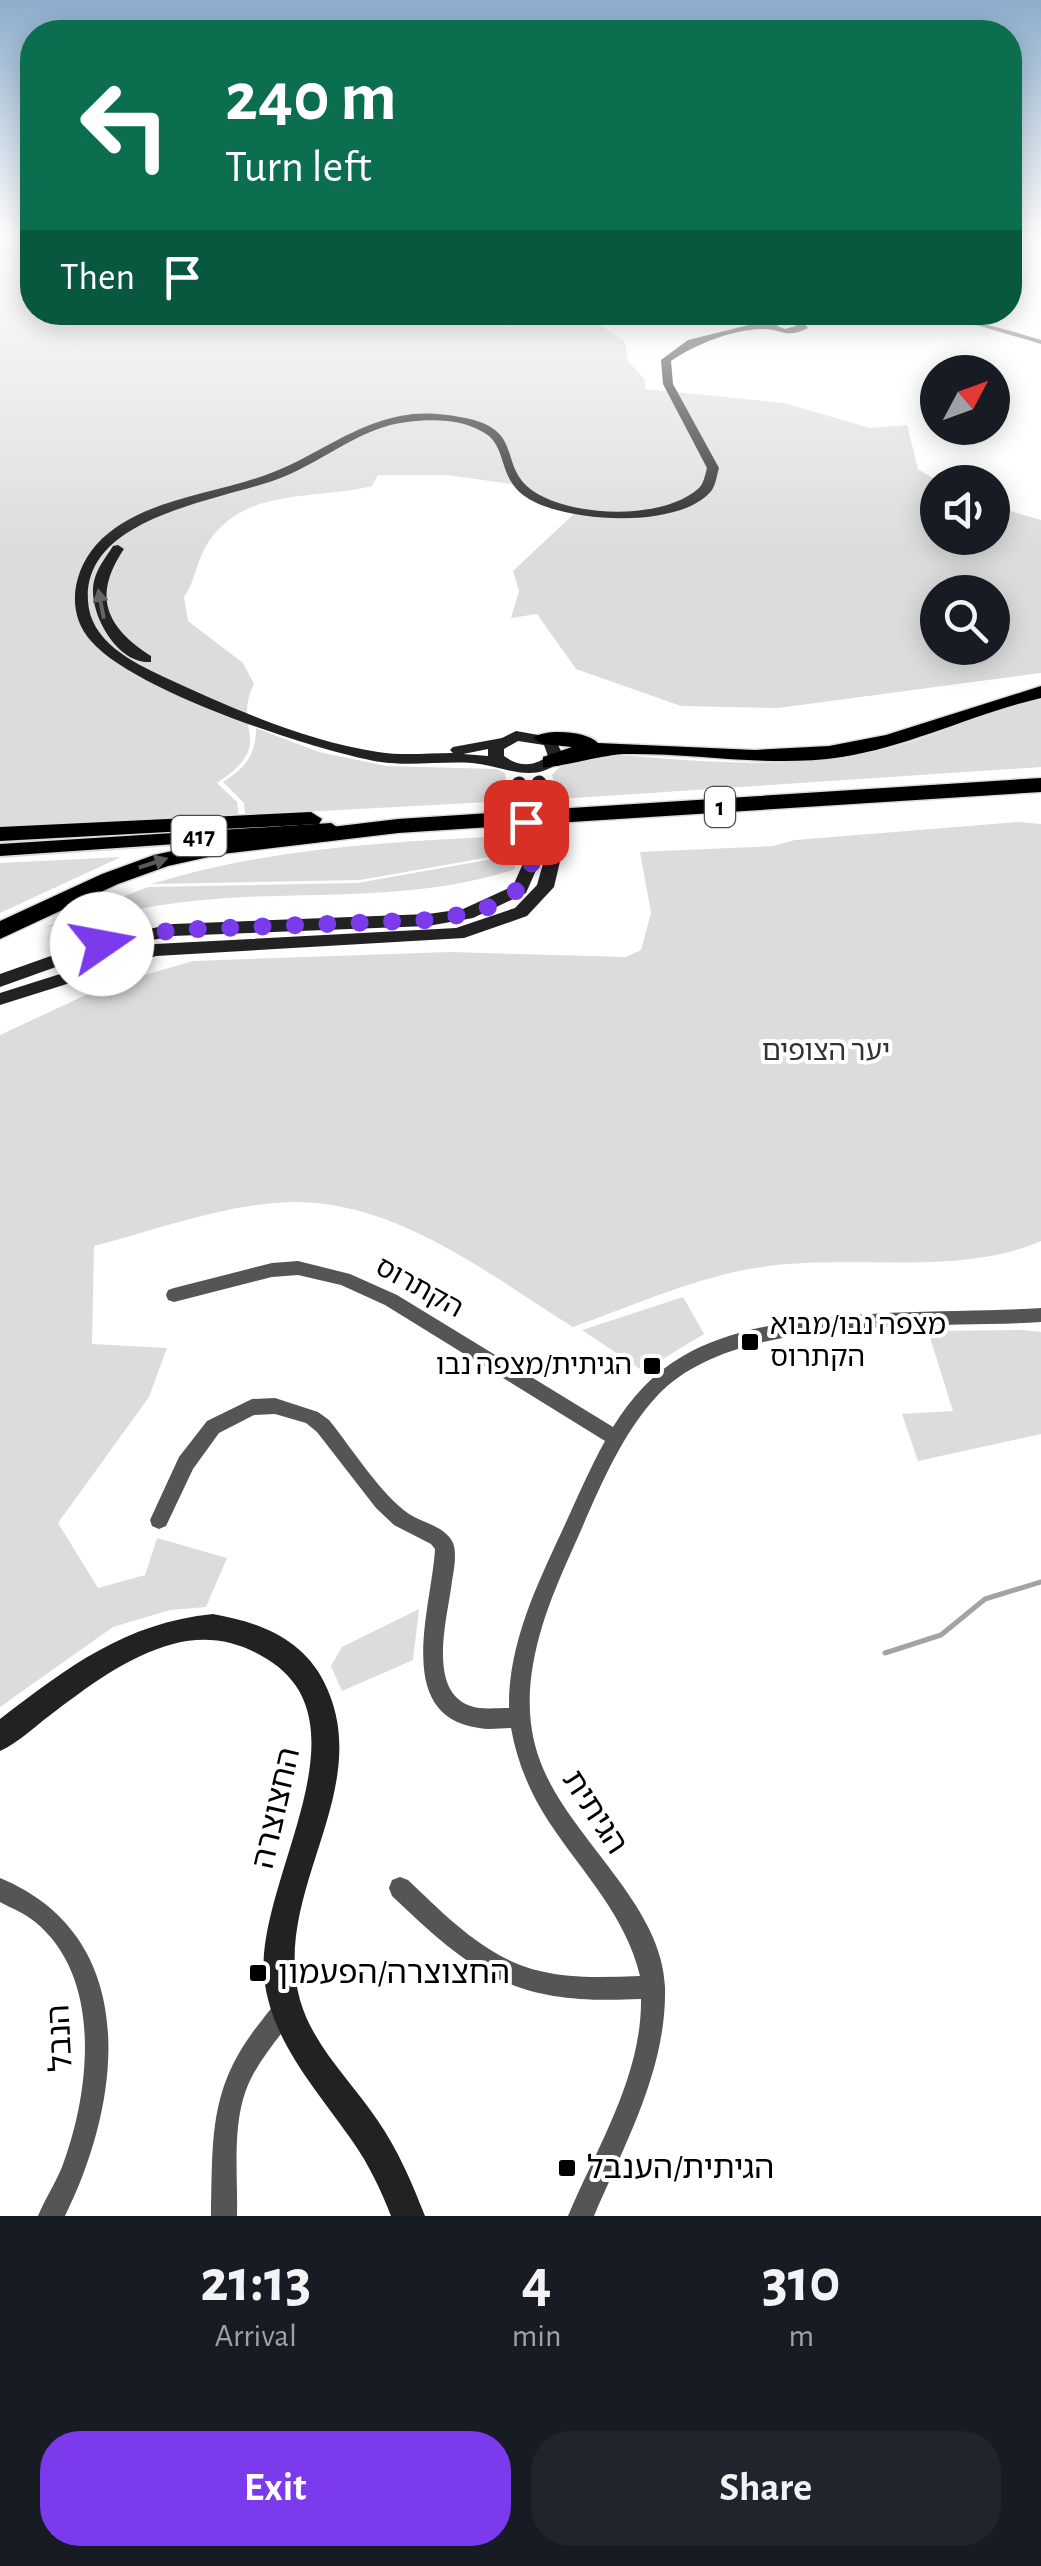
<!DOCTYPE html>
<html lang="en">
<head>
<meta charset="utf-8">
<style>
	:root { --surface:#171b24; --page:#20242c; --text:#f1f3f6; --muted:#9ea1a6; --accent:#7c3aed }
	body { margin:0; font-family:"Alegreya Sans","Noto Sans Hebrew",sans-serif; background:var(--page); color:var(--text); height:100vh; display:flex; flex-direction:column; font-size:38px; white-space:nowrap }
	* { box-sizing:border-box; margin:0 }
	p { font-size:32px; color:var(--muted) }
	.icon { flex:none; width:55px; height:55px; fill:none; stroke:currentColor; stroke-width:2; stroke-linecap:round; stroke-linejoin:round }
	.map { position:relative; height:2216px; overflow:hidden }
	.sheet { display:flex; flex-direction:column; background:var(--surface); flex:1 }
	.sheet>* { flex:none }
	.guide { position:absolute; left:20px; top:20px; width:1002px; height:305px; border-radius:40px; box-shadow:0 5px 25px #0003; background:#0b6e4f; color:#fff; overflow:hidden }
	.needle { width:65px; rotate:49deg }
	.controls { position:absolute; left:920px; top:355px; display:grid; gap:20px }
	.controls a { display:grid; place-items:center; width:90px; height:90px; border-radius:50%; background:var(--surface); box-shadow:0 5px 25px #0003; font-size:50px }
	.pin { position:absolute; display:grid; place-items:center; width:85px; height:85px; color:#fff; margin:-42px; border-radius:20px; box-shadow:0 5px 15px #0006 }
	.me { position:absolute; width:110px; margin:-55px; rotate:78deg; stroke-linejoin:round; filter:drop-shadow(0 0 8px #0008) }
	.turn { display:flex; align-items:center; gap:35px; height:210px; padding:0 40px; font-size:45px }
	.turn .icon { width:130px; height:130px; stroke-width:2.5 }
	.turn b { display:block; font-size:70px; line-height:85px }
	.then { display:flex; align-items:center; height:95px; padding:0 40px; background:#0003; gap:20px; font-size:38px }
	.eta { display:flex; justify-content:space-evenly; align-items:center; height:170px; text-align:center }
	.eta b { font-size:60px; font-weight:600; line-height:70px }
	.cta { display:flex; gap:20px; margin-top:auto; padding:20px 40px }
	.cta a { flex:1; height:115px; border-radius:40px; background:var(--accent); color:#fff; font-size:40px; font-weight:600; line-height:115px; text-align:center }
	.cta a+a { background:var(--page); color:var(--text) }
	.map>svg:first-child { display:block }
</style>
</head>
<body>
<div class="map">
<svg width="1041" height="2216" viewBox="0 0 1041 2216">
	<rect width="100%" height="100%" fill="#fff"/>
	<g fill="#dcdcdc" fill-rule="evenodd">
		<path d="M0 239H32V312H524L544 322 594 321 625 342 628 361 645 380V389L784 403 870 428 907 425 918 469 939 482 938 538H992L993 506 1041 520V673L778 708 681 706 576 669 537 614 511 618 519 591 513 571 577 511 511 484 447 475H378L372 486C315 500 246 487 209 541 197 558 196 580 184 597L188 621 243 663 254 684C231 730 278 743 217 783L237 802 239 817 0 826ZM938 592H992V648H938Z"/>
		<path d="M1041 698V767L559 799 552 775C571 749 618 755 646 757 727 764 809 768 889 748 941 735 989 709 1041 698Z"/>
		<path d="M256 728 319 752 386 766 497 769 505 773 509 801 245 815 244 803 223 782C245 768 256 755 256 728Z"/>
		<path d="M1019 822 1041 824V1241C961 1276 854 1255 769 1266 702 1274 636 1305 573 1327 483 1271 386 1192 274 1203 214 1208 152 1231 94 1246L92 1344 167 1348 149 1397 58 1523 98 1588 145 1575 157 1538 227 1558 206 1607 170 1610 113 1627 0 1707V1035L103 987 193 961 450 952 626 957 641 950 651 913 640 852 773 846 795 840Z"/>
		<path d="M509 836 513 853 360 880 151 884C269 848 386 842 509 836Z"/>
		<path d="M516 855 515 869C422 900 322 892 226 898 164 902 104 915 44 928L148 887 357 883Z"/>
		<path d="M121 857 0 913V863Z"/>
		<path d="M683 1297 704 1334 643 1371 582 1330Z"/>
		<path d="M1023 1330 1041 1332V1434L918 1461 902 1414 953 1411 928 1331Z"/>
		<path d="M419 1609 413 1660 342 1691 331 1666 342 1647Z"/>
	</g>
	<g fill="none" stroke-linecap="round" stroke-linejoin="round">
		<path stroke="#a3a3a3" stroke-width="5" d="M885 1653 941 1635 985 1599 1041 1582"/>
		<defs>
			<path id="primary" d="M331 823 340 829 338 833 0 856V844Z"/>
			<g id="highway">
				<path d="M1041 686V698C973 714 911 746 842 757 769 768 699 753 626 754 605 754 554 769 543 767V757L572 747 543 744 533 738C546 728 587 731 598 743L755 750 829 746 886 735Z"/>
				<path d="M1041 778V792L398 833 222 854 168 866 118 884 0 939V921L102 874 154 855 222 840 398 819Z"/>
				<path d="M311 812 322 819 319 824 0 841V827Z"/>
			</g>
		</defs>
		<use href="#primary" stroke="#dbdbdb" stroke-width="4"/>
		<use href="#highway" stroke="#dbdbdb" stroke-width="3"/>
		<g fill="#555" fill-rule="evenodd">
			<path d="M886 312C940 312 990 324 1041 340V344L980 326Z"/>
			<path d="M298 1261 350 1274 397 1295 613 1427C631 1398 653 1373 683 1356 774 1303 936 1315 1041 1308V1322C933 1329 735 1312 657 1396 616 1441 595 1500 570 1555 542 1617 515 1690 539 1758 566 1836 662 1902 665 1987 667 2069 625 2143 594 2216H568C597 2147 642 2076 641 1999 517 2005 479 1979 392 1896L389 1888 392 1880 400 1877 408 1880C446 1916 487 1959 540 1971 572 1979 606 1977 640 1976 626 1916 582 1872 549 1822 530 1793 517 1762 511 1728 501 1728 489 1730 479 1728 392 1716 432 1607 435 1549L431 1544 394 1525 376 1508 317 1432 306 1423 275 1414 254 1415 219 1433 193 1469 166 1526 159 1529 152 1526 150 1520 179 1457 207 1421 252 1399 275 1398 318 1412 329 1420C351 1447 381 1495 409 1514 423 1523 445 1526 453 1543 457 1553 454 1570 452 1581 448 1618 423 1699 479 1708 488 1709 500 1708 509 1708 508 1645 536 1587 562 1531 576 1501 589 1470 605 1441L385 1305 341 1285 298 1275 272 1277 174 1302 168 1300 166 1295 168 1290 174 1288 272 1263Z"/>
			<path d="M0 1878C143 1937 122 2101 65 2216H38C45 2199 55 2184 62 2167 90 2093 104 1977 34 1921 24 1913 11 1908 0 1902Z"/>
			<path d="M286 1997 294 2001 298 2009 294 2017C277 2040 256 2063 246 2090 232 2128 238 2176 237 2216H211C213 2139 208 2088 259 2024 267 2014 274 2002 286 1997Z"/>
		</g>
		<g fill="#222" fill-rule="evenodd">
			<path d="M781 317 801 320 808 328C784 340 782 328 762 329 731 330 696 344 671 361L673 384 719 468C717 474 716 484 712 490 681 530 564 523 526 497 496 477 509 444 481 431 460 419 431 419 407 422 362 427 325 460 283 477 224 501 83 514 88 601 90 641 132 662 164 677 231 708 305 741 378 752 403 756 428 753 453 753L450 750 453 747 502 738 516 731 550 737 555 739 564 757C537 787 505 766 472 763 440 761 406 767 374 761 308 748 134 691 91 641 66 613 72 573 96 545 139 497 219 495 276 471 318 454 354 425 400 416 419 412 440 413 460 417 527 428 496 465 533 491 571 517 663 521 699 488 704 483 705 475 707 468L663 384 661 360 688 340ZM782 323 795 325 796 326 785 329 777 326ZM518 741 544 745 548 756C533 767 519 767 504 756V749ZM488 749V756L463 754Z"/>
			<path d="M118 545 124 549C92 596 106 627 151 656V662C117 665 87 611 94 581 97 568 106 557 113 546Z"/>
			<path d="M554 848 562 853 554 887 527 916 464 938 156 956 0 1005V993L155 944 456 928 515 908 537 885 546 853Z"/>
			<path d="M533 854 541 859 526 893 473 918 428 926 173 936 106 949 0 987V974L96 940 173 924 428 914 463 909 513 886 525 859Z"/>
			<path d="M213 1614C258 1622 302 1638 324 1682 378 1789 270 1891 300 2000 313 2046 352 2082 378 2121 398 2150 412 2183 425 2216H391C381 2190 369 2165 353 2142 318 2091 271 2042 264 1977 255 1882 373 1724 267 1659 238 1641 207 1635 173 1644 127 1656 86 1688 49 1716 33 1728 18 1743 0 1751V1719C68 1667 125 1623 213 1614Z"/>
		</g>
		<use href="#primary" fill="#000" fill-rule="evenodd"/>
		<use href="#highway" fill="#000" fill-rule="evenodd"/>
		<g stroke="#222" stroke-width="15">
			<path d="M539 783 554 853"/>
			<path d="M519 784 533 859"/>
		</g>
	</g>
	<defs><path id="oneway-solid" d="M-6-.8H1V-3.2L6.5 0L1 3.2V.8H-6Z" transform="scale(2.5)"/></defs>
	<use fill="#646464" href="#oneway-solid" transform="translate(101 604) rotate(-101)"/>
	<use fill="#595959" href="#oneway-solid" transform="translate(153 863) rotate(-18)"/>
	<linearGradient id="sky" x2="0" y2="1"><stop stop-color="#8cadcc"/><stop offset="0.43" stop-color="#fff"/><stop offset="1" stop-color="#fff" stop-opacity="0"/></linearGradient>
	<rect width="1041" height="550" fill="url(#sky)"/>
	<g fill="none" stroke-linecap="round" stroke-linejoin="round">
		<path stroke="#7c3aed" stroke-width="18" stroke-dasharray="0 32.4" d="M102 944 173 930 428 920C466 914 524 908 532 861 534 850 528 834 526 822"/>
	</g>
	<g fill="#000" stroke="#fff" stroke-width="4">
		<rect x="740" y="1332" width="20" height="20" rx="5"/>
		<rect x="642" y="1356" width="20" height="20" rx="5"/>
		<rect x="248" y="1963" width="20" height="20" rx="5"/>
		<rect x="557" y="2158" width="20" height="20" rx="5"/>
	</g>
	<g text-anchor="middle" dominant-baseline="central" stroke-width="8" stroke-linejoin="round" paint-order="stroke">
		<g fill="#fff" stroke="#4c4c4c" stroke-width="2.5">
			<rect x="705" y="787" width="30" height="40" rx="8"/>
			<rect x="171.5" y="816" width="55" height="40" rx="8"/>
		</g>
		<g font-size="25" font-weight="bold" fill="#000">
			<text x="720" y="807">1</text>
			<text x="199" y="836">417</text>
		</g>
		<g font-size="28" fill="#333" stroke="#fff">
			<text x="826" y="1052">יער הצופים</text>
		</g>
		<g font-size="28" fill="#000" stroke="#fff">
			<text transform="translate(419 1288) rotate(29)">הקתרוס</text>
		</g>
		<g font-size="28" fill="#000" stroke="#fff" text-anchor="start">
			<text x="770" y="1326">מצפה נבו/מבוא<tspan x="770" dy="32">הקתרוס</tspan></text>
			<text x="632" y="1366" text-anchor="end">הגיתית/מצפה נבו</text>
		</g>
		<g font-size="32" fill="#000" stroke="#fff">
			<text transform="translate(276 1808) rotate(-77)">החצוצרה</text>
			<text transform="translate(595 1812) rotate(57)">הגיתית</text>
			<text transform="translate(60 2038) rotate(-93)">הנבל</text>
		</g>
		<g font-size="32" fill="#000" stroke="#fff" text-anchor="start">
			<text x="278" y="1973">החצוצרה/הפעמון</text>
			<text x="587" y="2168">הגיתית/הענבל</text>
		</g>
	</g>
</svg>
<div class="controls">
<a><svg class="needle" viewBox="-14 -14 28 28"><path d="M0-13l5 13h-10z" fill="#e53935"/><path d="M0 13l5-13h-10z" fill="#9ea1a6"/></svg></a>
<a><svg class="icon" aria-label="sound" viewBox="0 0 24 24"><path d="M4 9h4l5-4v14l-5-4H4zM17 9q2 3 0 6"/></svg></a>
<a><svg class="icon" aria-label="search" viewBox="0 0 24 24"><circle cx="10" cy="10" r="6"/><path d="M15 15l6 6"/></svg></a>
</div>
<div class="pin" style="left:526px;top:822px;background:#d93025"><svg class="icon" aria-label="arrive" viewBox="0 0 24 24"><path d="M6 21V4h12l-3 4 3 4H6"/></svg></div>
<svg class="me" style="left:102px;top:944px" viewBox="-20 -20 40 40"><circle r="19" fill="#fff"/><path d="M0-13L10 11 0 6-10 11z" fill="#7c3aed"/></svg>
<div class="guide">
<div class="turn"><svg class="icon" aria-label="left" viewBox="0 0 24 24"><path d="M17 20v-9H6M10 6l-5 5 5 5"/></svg><div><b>240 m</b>Turn left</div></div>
<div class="then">Then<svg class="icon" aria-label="arrive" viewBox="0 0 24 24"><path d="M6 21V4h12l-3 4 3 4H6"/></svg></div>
</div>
</div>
<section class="sheet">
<div class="eta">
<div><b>21:13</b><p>Arrival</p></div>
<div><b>4</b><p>min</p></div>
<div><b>310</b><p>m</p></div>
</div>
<div class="cta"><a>Exit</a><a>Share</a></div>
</section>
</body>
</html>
